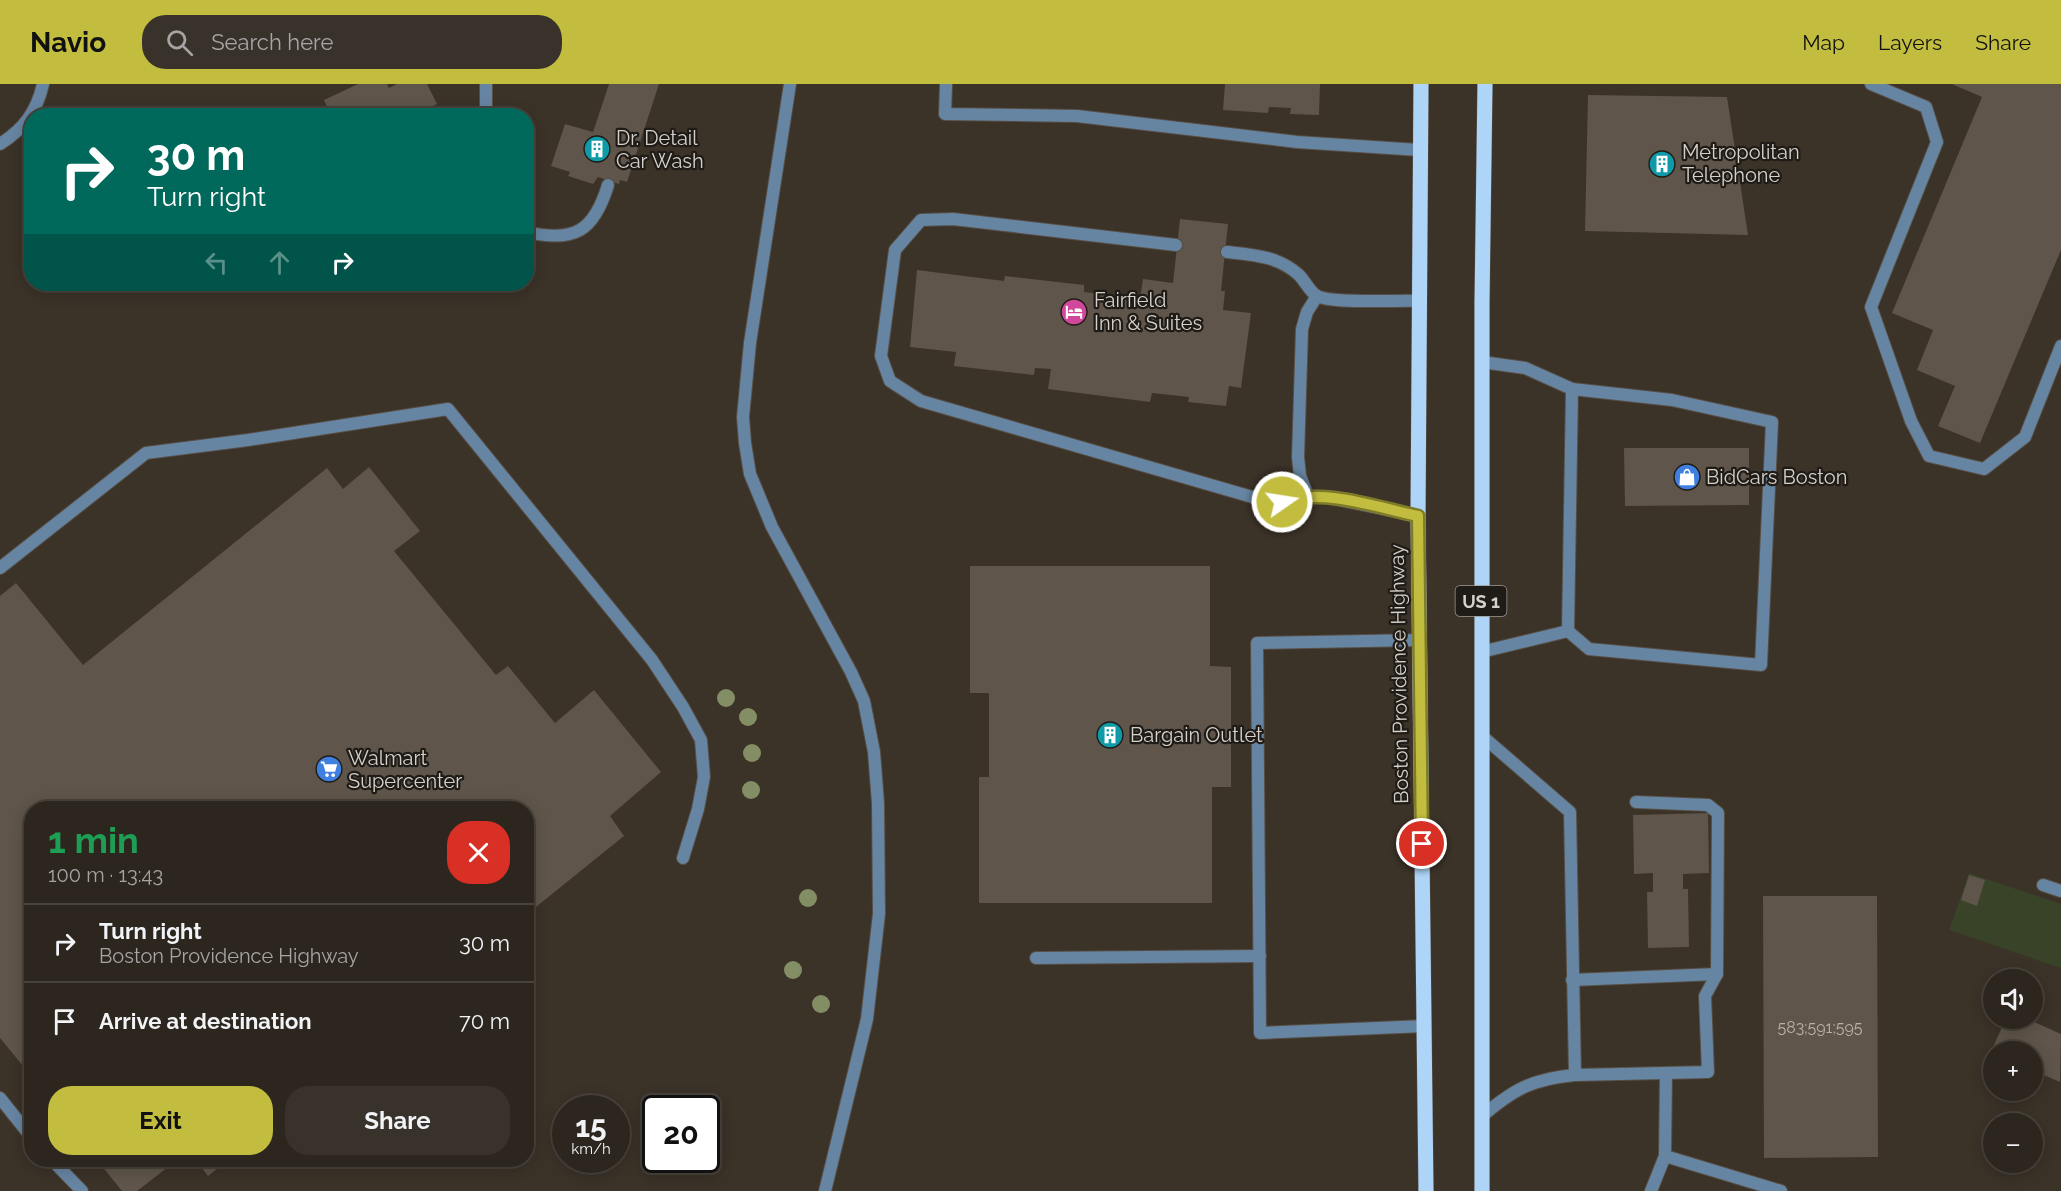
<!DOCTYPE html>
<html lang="en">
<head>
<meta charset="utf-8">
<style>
	:root { --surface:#2c261e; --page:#38322b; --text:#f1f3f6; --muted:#a6a5a4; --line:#48433c; --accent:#c2bd3f }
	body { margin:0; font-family:Raleway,sans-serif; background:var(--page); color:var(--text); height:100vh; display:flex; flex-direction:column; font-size:22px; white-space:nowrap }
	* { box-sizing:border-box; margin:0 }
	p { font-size:20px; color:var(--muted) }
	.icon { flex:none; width:33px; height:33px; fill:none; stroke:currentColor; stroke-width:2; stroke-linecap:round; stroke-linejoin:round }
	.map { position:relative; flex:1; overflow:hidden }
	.side { position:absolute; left:24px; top:717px; width:510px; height:366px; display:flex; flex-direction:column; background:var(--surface); border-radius:24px; box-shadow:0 3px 15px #0003,0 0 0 2px var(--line) }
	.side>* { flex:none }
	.guide { position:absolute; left:24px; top:24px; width:510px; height:183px; border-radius:24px; box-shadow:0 3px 15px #0003,0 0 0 2px var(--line); background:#00695c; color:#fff; overflow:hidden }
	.buttons { position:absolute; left:1983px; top:885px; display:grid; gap:12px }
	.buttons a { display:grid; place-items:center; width:60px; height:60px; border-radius:50%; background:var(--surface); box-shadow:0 3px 15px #0003,0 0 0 2px var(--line); font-size:30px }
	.speed { position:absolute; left:552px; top:1011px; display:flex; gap:12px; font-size:30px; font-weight:700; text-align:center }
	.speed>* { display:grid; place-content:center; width:78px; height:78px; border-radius:50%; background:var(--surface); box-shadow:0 3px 15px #0003,0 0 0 2px var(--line); line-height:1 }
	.speed small { font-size:15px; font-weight:400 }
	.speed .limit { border:3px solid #111; border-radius:9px; background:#fff; color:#111 }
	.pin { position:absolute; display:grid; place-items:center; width:51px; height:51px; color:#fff; margin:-26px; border:3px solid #fff; border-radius:50%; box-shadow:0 2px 6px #0007 }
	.me { position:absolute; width:66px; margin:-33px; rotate:77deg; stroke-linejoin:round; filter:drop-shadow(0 0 4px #0008) }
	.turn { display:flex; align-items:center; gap:21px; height:126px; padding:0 24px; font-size:27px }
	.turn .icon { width:78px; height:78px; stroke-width:2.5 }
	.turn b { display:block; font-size:42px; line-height:51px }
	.lanes { display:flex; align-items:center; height:57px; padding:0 24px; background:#0003; justify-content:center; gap:30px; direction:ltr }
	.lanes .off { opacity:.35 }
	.round { display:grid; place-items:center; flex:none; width:63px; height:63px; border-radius:24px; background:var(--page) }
	.head { display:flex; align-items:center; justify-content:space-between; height:102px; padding:0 24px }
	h1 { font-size:36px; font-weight:700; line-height:45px; color:#1e9e55 }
	.action { display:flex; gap:12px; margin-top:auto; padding:12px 24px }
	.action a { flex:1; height:69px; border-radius:24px; background:var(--accent); color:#111; font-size:24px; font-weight:700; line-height:69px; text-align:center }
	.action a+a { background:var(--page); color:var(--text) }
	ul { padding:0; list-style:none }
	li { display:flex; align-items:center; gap:18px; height:78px; padding:0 24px; border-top:2px solid var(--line) }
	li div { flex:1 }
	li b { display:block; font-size:22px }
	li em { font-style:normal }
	header { display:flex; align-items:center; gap:36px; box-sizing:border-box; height:84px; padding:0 30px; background:var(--accent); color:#111 }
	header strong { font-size:28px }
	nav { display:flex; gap:33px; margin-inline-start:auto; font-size:21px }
	.search { width:420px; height:54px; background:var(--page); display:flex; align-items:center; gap:15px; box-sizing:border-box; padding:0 21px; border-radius:24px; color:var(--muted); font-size:22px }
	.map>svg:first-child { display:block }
</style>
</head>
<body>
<header>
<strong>Navio</strong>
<div class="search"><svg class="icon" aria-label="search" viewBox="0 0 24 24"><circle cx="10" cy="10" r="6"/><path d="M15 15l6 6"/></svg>Search here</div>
<nav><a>Map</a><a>Layers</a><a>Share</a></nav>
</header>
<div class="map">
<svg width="2061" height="1107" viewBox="0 0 2061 1107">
	<rect width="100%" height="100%" fill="#3b3228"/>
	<path fill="#384327" d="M1969 789 2061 820V884L1949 846Z"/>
	<g fill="#5f554a">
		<path d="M358 0H387L389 4 397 0H427L437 20 413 32H331L324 16Z"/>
		<path d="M609 0H659L627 98 620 96 619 100 598 93 593 100 568 92 570 88 551 82 565 40 593 48Z"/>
		<path d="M1225 0H1320L1319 31 1290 30 1291 24 1269 23 1268 29 1223 26Z"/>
		<path d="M1952 0H2061V166L1980 359 1938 342 1955 302 1917 286 1933 246 1892 229 1982 13Z"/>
		<path d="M1588 11 1727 13 1748 151 1585 147Z"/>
		<path d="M1180 135 1228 140 1221 207H1225L1223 226 1251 229 1241 304 1229 302 1226 322 1188 318 1189 313 1152 309 1150 318 1048 305 1051 285 1035 284 1034 291 954 282 956 268 910 263 917 186 1004 197 1005 192 1084 201V208L1140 215 1143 195 1173 199Z"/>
		<path d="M1624 364H1749V421L1625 422Z"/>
		<path d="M369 383 420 447 394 467 496 591 508 582 555 639 594 606 661 688 610 732 624 752 526 831V724H32V993L0 954V512L16 499 83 581 327 384 343 405Z"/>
		<path d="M970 482H1210V582L1231 583V703H1212V819H979V693H989V609H970Z"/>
		<path d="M1708 729 1709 789 1683 790V805H1688L1689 863 1648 864 1647 808H1653V789L1634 790 1633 731Z"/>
		<path d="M1969 791 1985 796 1977 822 1961 816Z"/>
		<path d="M1763 812H1877L1878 1073 1764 1074Z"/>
		<path d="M2006 934H2025L2061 950 2060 998 2032 986V968H1991Z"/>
		<path d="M97 1076H177L137 1107H122Z"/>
		<path d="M196 1076H228L208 1092Z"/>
	</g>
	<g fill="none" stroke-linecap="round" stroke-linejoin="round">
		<defs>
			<g id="service">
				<path d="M486 0V32"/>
				<path d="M790 0 750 259 743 333 745 359 750 390 772 443 851 588 864 617 874 668 878 719 879 830 867 935 825 1107"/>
				<path d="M946 0 945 30 1077 32 1297 58 1419 66"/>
				<path d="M1871 0 1926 23 1937 58 1871 223 1911 337 1929 372 1984 385 2025 353 2061 262"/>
				<path d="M526 148C575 159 594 147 608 101"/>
				<path d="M1176 161 953 135 921 136 895 166 881 272 890 297 921 317 1273 419 1308 412 1326 413 1418 432"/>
				<path d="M1227 168C1254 171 1278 172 1299 191 1305 197 1310 208 1317 212 1332 220 1398 216 1418 217"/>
				<path d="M1482 278 1525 284 1572 305 1568 547"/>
				<path d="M1308 412 1300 392 1298 373 1302 245 1307 228 1317 212"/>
				<path d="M0 484 146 369 248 356 448 325 652 576 683 623 701 656 704 693 698 725 683 774"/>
				<path d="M1420 556 1257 559 1260 949 1425 942"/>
				<path d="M1481 568 1568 547 1589 565 1761 581 1772 338 1672 316 1572 305"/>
				<path d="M1481 651 1570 728 1575 991C1532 995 1514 1005 1481 1033"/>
				<path d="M1036 874 1260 872"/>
				<path d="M1572 896 1717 890 1718 729 1708 721 1636 718"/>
				<path d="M1575 991 1708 988 1705 912 1717 890"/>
				<path d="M0 1014 32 1054"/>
				<path d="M1665 1072 1781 1107"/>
				<path d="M52 1076 82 1107"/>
				<path d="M1651 1107 1665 1072 1666 989"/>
			</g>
			<g id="minor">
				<path d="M0 60C24 45 37 27 43 0"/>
				<path d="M2043 801 2061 807"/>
			</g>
			<g id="primary">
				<path d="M1421 0 1418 432 1426 1107"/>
				<path d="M1482 1107V219L1485 0"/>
			</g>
		</defs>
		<use href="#service" stroke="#574e45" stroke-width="14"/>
		<use href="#minor" stroke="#574e45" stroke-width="14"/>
		<use href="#primary" stroke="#574e45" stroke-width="16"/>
		<use href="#service" stroke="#6685a2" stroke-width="12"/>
		<use href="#minor" stroke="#6685a2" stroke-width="12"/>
		<use href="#primary" stroke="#aed4f7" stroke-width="15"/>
	</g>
	<g fill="#838e64">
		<circle cx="726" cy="614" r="9"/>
		<circle cx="748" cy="633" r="9"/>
		<circle cx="752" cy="669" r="9"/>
		<circle cx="751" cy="706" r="9"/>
		<circle cx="808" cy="814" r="9"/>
		<circle cx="793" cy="886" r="9"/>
		<circle cx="821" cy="920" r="9"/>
	</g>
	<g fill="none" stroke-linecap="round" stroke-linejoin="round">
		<defs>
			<path id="route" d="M1282 418C1326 404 1375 423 1418 432L1422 760"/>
		</defs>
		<use href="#route" stroke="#7e7b29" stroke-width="15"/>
		<use href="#route" stroke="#c2bd3f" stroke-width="10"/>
	</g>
	<defs>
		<symbol id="building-disc" viewBox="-11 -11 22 22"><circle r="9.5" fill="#0f9aa8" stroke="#1f1b16"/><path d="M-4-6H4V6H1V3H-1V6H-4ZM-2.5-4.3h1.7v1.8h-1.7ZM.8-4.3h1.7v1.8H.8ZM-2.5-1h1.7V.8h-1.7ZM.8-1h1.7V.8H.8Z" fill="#fff"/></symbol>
		<symbol id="hotel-disc" viewBox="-11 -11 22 22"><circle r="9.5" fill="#d1479c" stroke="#1f1b16"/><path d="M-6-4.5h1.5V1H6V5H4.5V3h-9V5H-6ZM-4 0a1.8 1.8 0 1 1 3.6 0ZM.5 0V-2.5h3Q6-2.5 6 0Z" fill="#fff"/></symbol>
		<symbol id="shop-disc" viewBox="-11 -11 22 22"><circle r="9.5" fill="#3f7fe0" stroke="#1f1b16"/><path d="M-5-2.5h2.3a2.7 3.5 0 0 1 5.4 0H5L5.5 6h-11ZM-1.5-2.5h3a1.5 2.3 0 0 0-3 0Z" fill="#fff"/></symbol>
		<symbol id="supermarket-disc" viewBox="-11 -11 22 22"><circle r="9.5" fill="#3f7fe0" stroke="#1f1b16"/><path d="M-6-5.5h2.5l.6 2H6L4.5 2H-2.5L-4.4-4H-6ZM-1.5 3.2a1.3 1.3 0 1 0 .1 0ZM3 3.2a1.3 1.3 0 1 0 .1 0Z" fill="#fff"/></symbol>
	</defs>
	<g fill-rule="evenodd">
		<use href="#building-disc" x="582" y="50" width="30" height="30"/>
		<use href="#building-disc" x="1647" y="65" width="30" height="30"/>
		<use href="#hotel-disc" x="1059" y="213" width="30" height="30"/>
		<use href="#shop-disc" x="1672" y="378" width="30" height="30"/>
		<use href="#building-disc" x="1095" y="636" width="30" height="30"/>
		<use href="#supermarket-disc" x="314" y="670" width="30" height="30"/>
	</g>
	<g text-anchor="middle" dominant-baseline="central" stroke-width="4.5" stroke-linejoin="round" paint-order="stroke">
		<g font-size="16" fill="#b8b1aa">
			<text x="1820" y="943">583;591;595</text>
		</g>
		<rect fill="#1f1b16" stroke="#9f9a94" stroke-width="1.5" x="1455.5" y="502" width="51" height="30" rx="4.5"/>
		<g font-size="18" font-weight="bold" fill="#d6d0ca">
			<text x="1481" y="517">US 1</text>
		</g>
		<g font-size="20" fill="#d6d0ca" stroke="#1f1b16" text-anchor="start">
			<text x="616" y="54">Dr. Detail<tspan x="616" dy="23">Car Wash</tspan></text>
			<text x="1682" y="68">Metropolitan<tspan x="1682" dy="23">Telephone</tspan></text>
			<text x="1094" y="216">Fairfield<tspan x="1094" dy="23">Inn &amp; Suites</tspan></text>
			<text x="1706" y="393">BidCars Boston</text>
			<text x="1130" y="651">Bargain Outlet</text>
			<text x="348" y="674">Walmart<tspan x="348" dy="23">Supercenter</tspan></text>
		</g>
		<g font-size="20" fill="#d6d0ca" stroke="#1f1b16">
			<text transform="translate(1399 590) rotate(-91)">Boston Providence Highway</text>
		</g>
	</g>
</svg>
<div class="buttons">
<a><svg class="icon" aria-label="sound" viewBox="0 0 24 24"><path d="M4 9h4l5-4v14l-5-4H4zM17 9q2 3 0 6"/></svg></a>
<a>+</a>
<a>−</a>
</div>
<div class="speed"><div>15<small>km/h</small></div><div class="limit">20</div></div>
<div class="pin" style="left:1422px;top:760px;background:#d93025"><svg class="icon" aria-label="arrive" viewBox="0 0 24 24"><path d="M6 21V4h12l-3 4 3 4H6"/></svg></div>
<svg class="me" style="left:1282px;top:418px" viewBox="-20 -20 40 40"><circle r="17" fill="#c2bd3f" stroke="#fff" stroke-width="3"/><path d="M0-11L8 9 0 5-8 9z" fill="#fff"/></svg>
<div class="guide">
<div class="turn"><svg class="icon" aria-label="right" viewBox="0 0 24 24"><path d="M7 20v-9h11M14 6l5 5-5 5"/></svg><div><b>30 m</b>Turn right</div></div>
<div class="lanes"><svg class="icon off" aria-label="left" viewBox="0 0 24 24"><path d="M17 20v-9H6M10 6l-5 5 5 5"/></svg><svg class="icon off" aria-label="ahead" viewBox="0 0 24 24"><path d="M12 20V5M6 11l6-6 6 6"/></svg><svg class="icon" aria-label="right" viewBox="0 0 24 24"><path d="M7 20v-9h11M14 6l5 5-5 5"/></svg></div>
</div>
<section class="side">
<div class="head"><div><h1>1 min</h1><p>100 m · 13:43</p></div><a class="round" style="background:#d93025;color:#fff"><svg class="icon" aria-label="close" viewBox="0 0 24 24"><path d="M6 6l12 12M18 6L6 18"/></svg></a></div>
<ul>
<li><svg class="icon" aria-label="right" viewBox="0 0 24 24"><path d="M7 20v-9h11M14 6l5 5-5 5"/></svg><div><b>Turn right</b><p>Boston Providence Highway</p></div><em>30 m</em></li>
<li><svg class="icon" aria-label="arrive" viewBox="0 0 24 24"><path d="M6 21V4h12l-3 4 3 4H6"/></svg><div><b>Arrive at destination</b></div><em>70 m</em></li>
</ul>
<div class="action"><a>Exit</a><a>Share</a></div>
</section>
</div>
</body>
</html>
